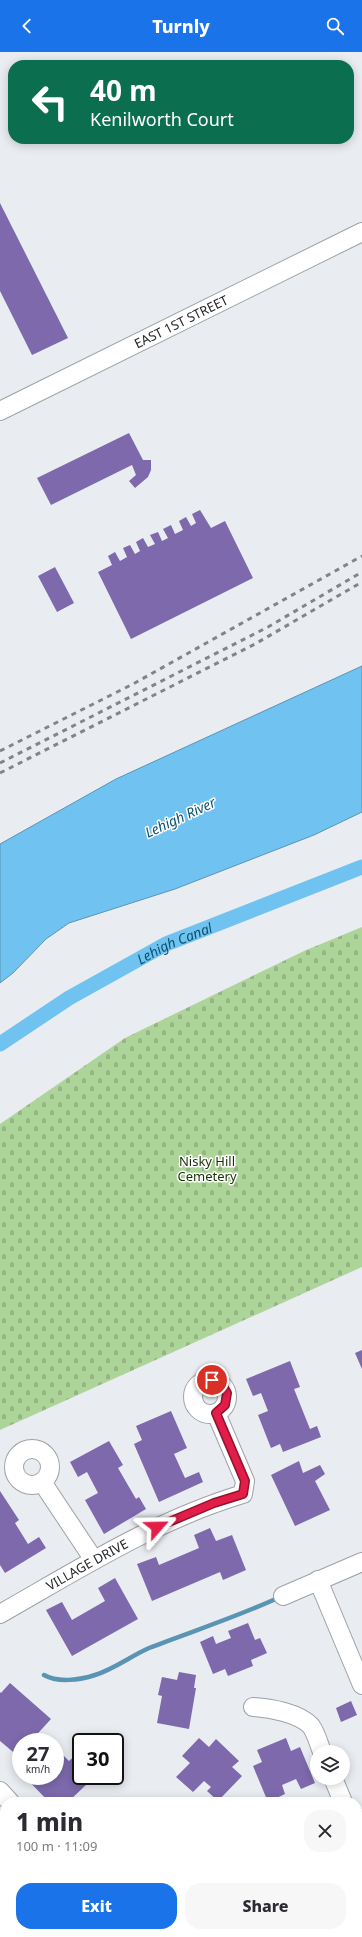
<!DOCTYPE html>
<html lang="en">
<head>
<meta charset="utf-8">
<style>
	:root { --surface:#fff; --page:#f7f7f7; --text:#2b2b33; --muted:#7c7c81; --accent:#1a73e8 }
	body { margin:0; font-family:"Noto Sans",sans-serif; background:var(--page); color:var(--text); height:100vh; display:flex; flex-direction:column; font-size:15px; white-space:nowrap }
	* { box-sizing:border-box; margin:0 }
	p { font-size:13px; color:var(--muted) }
	.icon { flex:none; width:22px; height:22px; fill:none; stroke:currentColor; stroke-width:2; stroke-linecap:round; stroke-linejoin:round }
	.map { position:relative; flex:1; overflow:hidden }
	.drawer { position:absolute; left:0px; top:1745px; width:362px; height:140px; display:flex; flex-direction:column; background:var(--surface); border-radius:16px 16px 0 0; box-shadow:0 2px 10px #0003 }
	.drawer>* { flex:none }
	.guide { position:absolute; left:8px; top:8px; width:346px; height:84px; border-radius:16px; box-shadow:0 2px 10px #0003; background:#0b6e4f; color:#fff; overflow:hidden }
	.tools { position:absolute; left:310px; top:1693px; display:grid; gap:8px }
	.tools a { display:grid; place-items:center; width:40px; height:40px; border-radius:50%; background:var(--surface); box-shadow:0 2px 10px #0003; font-size:20px }
	.speed { position:absolute; left:12px; top:1681px; display:flex; gap:8px; font-size:20px; font-weight:700; text-align:center }
	.speed>* { display:grid; place-content:center; width:52px; height:52px; border-radius:50%; background:var(--surface); box-shadow:0 2px 10px #0003; line-height:1 }
	.speed small { font-size:10px; font-weight:400 }
	.speed .limit { border:2px solid #111; border-radius:6px; background:#fff; color:#111 }
	.pin { position:absolute; display:grid; place-items:center; width:34px; height:34px; color:#fff; margin:-17px; border:2px solid #fff; border-radius:50%; box-shadow:0 1px 4px #0007 }
	.me { position:absolute; width:44px; margin:-22px; rotate:65deg; stroke-linejoin:round; filter:drop-shadow(0 0 3px #0008) }
	.turn { display:flex; align-items:center; gap:14px; height:84px; padding:0 16px; font-size:18px }
	.turn .icon { width:52px; height:52px; stroke-width:2.5 }
	.turn b { display:block; font-size:28px; line-height:34px }
	.round { display:grid; place-items:center; flex:none; width:42px; height:42px; border-radius:16px; background:var(--page) }
	.overview { display:flex; align-items:center; justify-content:space-between; height:68px; padding:0 16px }
	h1 { font-size:24px; font-weight:800; line-height:30px }
	.button { display:flex; gap:8px; margin-top:auto; padding:8px 16px }
	.button a { flex:1; height:46px; border-radius:16px; background:var(--accent); color:#fff; font-size:16px; font-weight:800; line-height:46px; text-align:center }
	.button a+a { background:var(--page); color:var(--text) }
	header { display:flex; justify-content:space-between; align-items:center; height:52px; padding:0 16px; background:var(--accent); color:#fff; font-size:18px; font-weight:800 }
	.map>svg:first-child { display:block }
</style>
</head>
<body>
<header><svg class="icon" aria-label="back" viewBox="0 0 24 24"><path d="M15 5l-7 7 7 7"/></svg>Turnly<svg class="icon" aria-label="search" viewBox="0 0 24 24"><circle cx="10" cy="10" r="6"/><path d="M15 15l6 6"/></svg></header>
<div class="map">
<svg width="362" height="1885" viewBox="0 0 362 1885">
	<defs>
		<pattern id="cemetery-stones" width="16" height="16" patternUnits="userSpaceOnUse"><rect width="16" height="16" fill="#add499"/><path d="M2 7V4a2 2 0 0 1 4 0v3zM10 15v-3a2 2 0 0 1 4 0v3z" fill="#95b684"/></pattern>
	</defs>
	<rect width="100%" height="100%" fill="#e9ecf1"/>
	<path fill="url(#cemetery-stones)" d="M362 875V1215L0 1378V1072L125 986 304 899Z"/>
	<path fill="#70c3f0" stroke="#5a94b4" d="M362 614V760L314 783 175 837 69 871 46 887 13 921 0 931V792L116 727Z"/>
	<g fill="none" stroke-linecap="round" stroke-linejoin="round">
		<path stroke="#5a94b4" stroke-width="4.5" d="M44 1623C58 1631 80 1628 95 1623 114 1617 131 1604 149 1596 193 1579 237 1565 280 1545"/>
		<path stroke="#70c3f0" stroke-width="15" id="s1" d="M0 992 69 946 166 892 362 815"/>
	</g>
	<g fill="#7d69ac">
		<path d="M0 151 68 286 32 303 0 239Z"/>
		<path d="M129 381 143 408H151V418L148 425 135 436 129 429 136 423 132 413 51 453 37 426Z"/>
		<path d="M200 458 211 476 225 469 253 526 131 587 98 520 112 513 108 504 115 500 120 509 127 505 123 496 130 493 135 502 140 499 136 490 143 486 148 495 155 492 150 483 158 480 162 489 168 486 163 477 171 473 175 482 183 478 179 469 186 465 191 474 196 471 192 462Z"/>
		<path d="M55 515 74 551 57 560 38 524Z"/>
		<path d="M362 1298V1317L355 1301Z"/>
		<path d="M290 1309 300 1335 294 1337 310 1377 317 1374 321 1385 283 1400 280 1392 271 1396 258 1363 268 1359 261 1341 253 1344 246 1327Z"/>
		<path d="M171 1359 187 1396 174 1402 185 1426 199 1420 203 1430 159 1450 134 1392 142 1388 136 1374Z"/>
		<path d="M109 1389 123 1413 118 1416 136 1447 139 1445 146 1457 104 1482 85 1448 98 1441 87 1420 78 1425 70 1410Z"/>
		<path d="M299 1409 303 1421 320 1413 325 1422 315 1429 330 1458 295 1474 271 1423Z"/>
		<path d="M0 1439 19 1468 15 1471 28 1492 39 1485 46 1496 5 1521 0 1513Z"/>
		<path d="M210 1476 216 1489 232 1483 246 1518 223 1528 220 1520 152 1549 137 1512 156 1505 159 1513 199 1496 194 1483Z"/>
		<path d="M115 1526 138 1567 72 1604 46 1558 62 1550 72 1568 105 1549 98 1536Z"/>
		<path d="M248 1571 255 1588 260 1586 267 1601 251 1608 253 1614 228 1624 225 1617 213 1622 200 1590 213 1584 216 1592 231 1586 228 1579Z"/>
		<path d="M179 1620 196 1623 194 1636H196L189 1677 157 1671 162 1644 158 1643 162 1625 177 1628Z"/>
		<path d="M10 1631 51 1667 30 1690H21V1700L18 1704 0 1689V1640L1 1641Z"/>
		<path d="M351 1649 357 1663 341 1670 336 1656Z"/>
		<path d="M199 1686 209 1695 216 1687 239 1709 232 1715 242 1724 218 1749 207 1739 211 1735 204 1729 193 1740 176 1725 190 1711 182 1704Z"/>
		<path d="M286 1686 291 1699 300 1695 315 1731 301 1737 296 1727 282 1733 285 1742 268 1750 253 1714 262 1710 257 1698Z"/>
		<path d="M55 1695 69 1709 80 1699 81 1700V1721L78 1723 87 1732 68 1750H56L53 1746 49 1750 24 1724H55Z"/>
		<path d="M4 1785 5 1835 1 1837 5 1845V1851L0 1854V1787Z"/>
	</g>
	<g fill="none" stroke-linecap="round" stroke-linejoin="round">
		<defs>
			<g id="minor">
				<path id="s2" d="M0 359 362 180"/>
				<circle cx="210" cy="1345" r="17"/>
				<circle cx="32" cy="1415" r="18"/>
				<path d="M42 1430 94 1508"/>
				<path d="M318 1528 362 1633"/>
				<path d="M283 1544 362 1510"/>
				<path id="s3" d="M0 1562C79 1517 156 1468 243 1442L245 1429 216 1361"/>
				<path d="M253 1655C270 1656 299 1661 311 1674 316 1681 319 1692 322 1700"/>
				<path d="M333 1726 343 1750"/>
				<path d="M0 1739 10 1750"/>
				<path d="M357 1771 362 1769"/>
				<path d="M265 1880 267 1885"/>
				<path d="M90 1885 101 1880"/>
			</g>
		</defs>
		<use href="#minor" stroke="#9ea2a6" stroke-width="20"/>
		<use href="#minor" stroke="#fff" stroke-width="18"/>
		<g stroke="#828487" stroke-width="3" stroke-dasharray="5 5" stroke-linecap="butt">
			<path d="M0 699 133 632 362 504"/>
			<path d="M0 711 268 575 362 520"/>
			<path d="M0 721 255 592 362 530"/>
		</g>
	</g>
	<g fill="none" stroke-linecap="round" stroke-linejoin="round">
		<defs>
			<path id="route" d="M157 1475 214 1451 243 1442 245 1429 216 1361 225 1353 227 1341 221 1331 212 1328"/>
		</defs>
		<use href="#route" stroke="#92132f" stroke-width="10"/>
		<use href="#route" stroke="#e11d48" stroke-width="7"/>
	</g>
	<g text-anchor="middle" dominant-baseline="central" stroke-width="3" stroke-linejoin="round" paint-order="stroke">
		<g font-size="13" fill="#252728" stroke="#fff">
			<text stroke="none"><textPath href="#s2" startOffset="202">EAST 1ST STREET</textPath></text>
			<text stroke="none"><textPath href="#s3" startOffset="100">VILLAGE DRIVE</textPath></text>
		</g>
		<g font-size="13" fill="#163202" stroke="#fff">
			<text x="207" y="1109">Nisky Hill<tspan x="207" dy="15">Cemetery</tspan></text>
		</g>
		<g font-size="14" font-style="italic" fill="#0c516f" stroke="#fff">
			<text transform="translate(180 765) rotate(-25)">Lehigh River</text>
			<text stroke="none"><textPath href="#s1" startOffset="202">Lehigh Canal</textPath></text>
		</g>
	</g>
</svg>
<div class="tools">
<a><svg class="icon" aria-label="layers" viewBox="0 0 24 24"><path d="M12 4l9 5-9 5-9-5zM3 14l9 5 9-5"/></svg></a>
</div>
<div class="speed"><div>27<small>km/h</small></div><div class="limit">30</div></div>
<div class="pin" style="left:212px;top:1328px;background:#d93025"><svg class="icon" aria-label="arrive" viewBox="0 0 24 24"><path d="M6 21V4h12l-3 4 3 4H6"/></svg></div>
<svg class="me" style="left:157px;top:1475px" viewBox="-20 -20 40 40"><path d="M0-17L14 15 0 8-14 15z" fill="#e11d48" stroke="#fff" stroke-width="4"/></svg>
<div class="guide">
<div class="turn"><svg class="icon" aria-label="left" viewBox="0 0 24 24"><path d="M17 20v-9H6M10 6l-5 5 5 5"/></svg><div><b>40 m</b>Kenilworth Court</div></div>
</div>
<section class="drawer">
<div class="overview"><div><h1>1 min</h1><p>100 m · 11:09</p></div><a class="round"><svg class="icon" aria-label="close" viewBox="0 0 24 24"><path d="M6 6l12 12M18 6L6 18"/></svg></a></div>
<div class="button"><a>Exit</a><a>Share</a></div>
</section>
</div>
</body>
</html>
